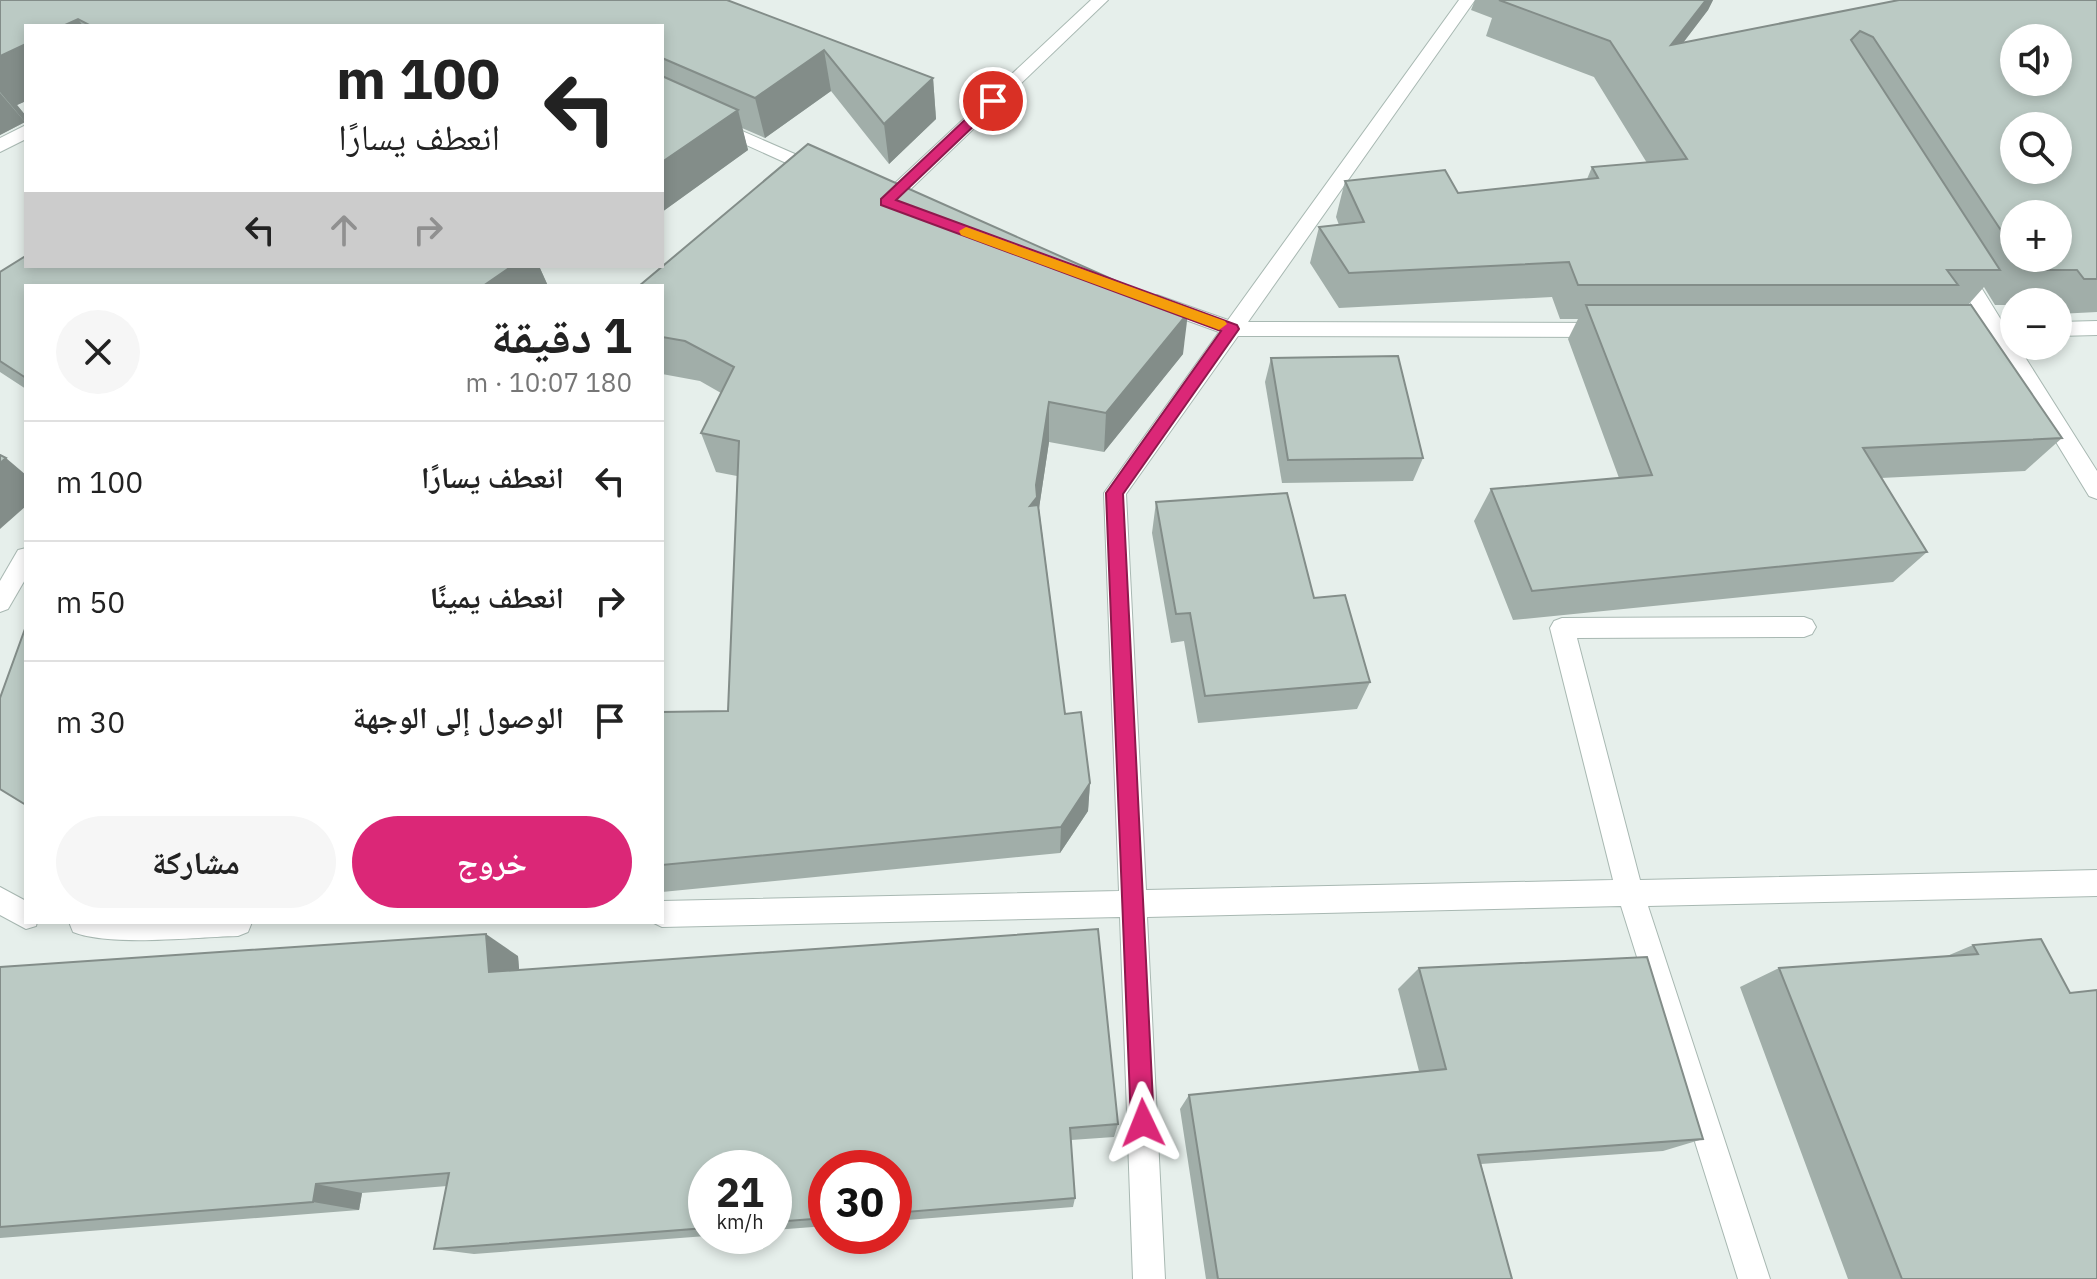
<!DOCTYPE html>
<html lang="ar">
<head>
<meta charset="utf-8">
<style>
	:root { --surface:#fff; --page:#f6f6f6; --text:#222; --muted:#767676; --line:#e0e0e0; --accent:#db2777 }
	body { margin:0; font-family:"IBM Plex Sans","Noto Naskh Arabic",sans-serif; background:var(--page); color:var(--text); direction:rtl; height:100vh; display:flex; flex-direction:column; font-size:30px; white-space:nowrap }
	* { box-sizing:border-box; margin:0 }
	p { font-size:26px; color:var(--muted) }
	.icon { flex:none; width:44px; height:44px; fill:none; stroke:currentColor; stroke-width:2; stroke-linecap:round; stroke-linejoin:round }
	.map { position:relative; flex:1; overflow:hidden; direction:ltr }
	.details { position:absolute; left:24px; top:284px; width:640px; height:640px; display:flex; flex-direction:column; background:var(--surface); border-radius:0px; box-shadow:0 4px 12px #0003; direction:rtl }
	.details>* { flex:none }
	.hud { position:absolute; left:24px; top:24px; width:640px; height:244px; border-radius:0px; box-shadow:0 4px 12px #0003; direction:rtl; background:#fff; color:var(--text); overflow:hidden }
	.fabs { position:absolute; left:2000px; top:24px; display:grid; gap:16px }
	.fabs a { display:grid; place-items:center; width:72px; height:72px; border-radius:50%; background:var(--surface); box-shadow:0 4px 12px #0003; font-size:40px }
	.speed { position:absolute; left:688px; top:1150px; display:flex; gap:16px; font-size:40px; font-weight:700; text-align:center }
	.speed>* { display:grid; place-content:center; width:104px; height:104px; border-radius:50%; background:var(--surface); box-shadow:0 4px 12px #0003; line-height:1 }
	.speed small { font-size:20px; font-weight:400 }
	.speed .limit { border:12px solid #d22; background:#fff; color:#111 }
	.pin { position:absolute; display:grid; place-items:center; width:68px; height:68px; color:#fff; margin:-34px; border:4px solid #fff; border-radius:50%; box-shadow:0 2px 8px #0007 }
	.me { position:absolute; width:88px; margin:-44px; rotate:358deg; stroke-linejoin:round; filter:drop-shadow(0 0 6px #0008) }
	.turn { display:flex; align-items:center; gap:28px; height:168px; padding:0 32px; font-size:36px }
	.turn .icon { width:104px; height:104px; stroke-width:2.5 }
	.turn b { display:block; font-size:56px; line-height:68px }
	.lanes { display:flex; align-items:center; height:76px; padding:0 32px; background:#0003; justify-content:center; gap:40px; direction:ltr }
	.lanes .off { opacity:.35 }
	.round { display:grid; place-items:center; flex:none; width:84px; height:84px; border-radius:42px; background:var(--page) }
	.summary { display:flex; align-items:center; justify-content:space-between; height:136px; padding:0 32px }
	h1 { font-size:48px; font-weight:800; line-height:60px }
	.primary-button { display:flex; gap:16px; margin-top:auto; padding:16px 32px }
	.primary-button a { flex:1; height:92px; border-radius:48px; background:var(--accent); color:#fff; font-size:32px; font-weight:800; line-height:92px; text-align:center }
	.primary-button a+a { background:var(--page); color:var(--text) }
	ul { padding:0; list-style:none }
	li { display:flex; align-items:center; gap:24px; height:120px; padding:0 32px; border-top:2px solid var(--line) }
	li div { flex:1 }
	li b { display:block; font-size:30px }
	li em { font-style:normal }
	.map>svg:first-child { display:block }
</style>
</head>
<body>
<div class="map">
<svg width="2097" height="1279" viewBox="0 0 2097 1279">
	<rect width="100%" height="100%" fill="#e6efeb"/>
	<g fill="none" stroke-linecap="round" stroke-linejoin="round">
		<defs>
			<g id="minor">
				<path d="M1091 0H1108L893 206H879L877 202 879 198Z"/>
				<path d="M1459 0H1475L1248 322 1604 323 1611 325 1614 330 1611 335 1604 337 1238 336 1126 494 1146 890 1613 880 1550 628 1554 621 1562 618 1804 617 1812 620 1816 627 1812 634 1804 637 1577 638 1640 880 2097 870V896L1648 906 1770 1279H1738L1621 906 1147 917 1165 1279H1133L1120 917 662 927 652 922H662V901L1119 891 1104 493 1219 332 1150 307 1147 302 1157 295 1228 320Z"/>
				<path d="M662 96 827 168 830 172 827 176H815L662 107Z"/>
				<path d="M26 125V139L0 152V138Z"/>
				<path d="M1959 261 1966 263 2003 323H2014V346H2018L2097 471V499L2089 496 1992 337 1949 335 1946 330 1949 325 1983 323 1949 268Z"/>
				<path d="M2097 321V335L2058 336V322Z"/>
				<path d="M26 548V578L8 609 0 612V581L18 550Z"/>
				<path d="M0 887 26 901V922H37L36 926 26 929 0 915Z"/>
				<path d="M69 922H252L248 932 238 936C195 937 111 947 73 932Z"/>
			</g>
		</defs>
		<use href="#minor" stroke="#a8b8b2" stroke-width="2"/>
		<use href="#minor" fill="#fff" fill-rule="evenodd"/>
	</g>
	<g fill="#a1aea9" fill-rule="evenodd">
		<path d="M0 0H727L933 78 936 119 889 164 831 91 765 138 742 128 748 150 662 212V26H26V101L17 105 26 116V124L25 122 0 135Z"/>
		<path d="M1475 0H1713L1708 10 1683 43 2097 0V312L2058 314V302H2014V305H1995L1984 287 1968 305H1940L2062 438 2025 471 1881 478 1927 552 1893 582 1513 620 1474 521 1491 489 1619 478 1568 339 1578 319H1560L1552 297 1339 308 1310 263 1319 227 1339 225 1336 217 1345 181 1458 193 1587 179 1592 167 1647 163 1594 77 1486 36 1492 18 1471 10ZM2014 214 2058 258H2014Z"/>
		<path d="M26 266H539L548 286H26V389L0 372V272Z"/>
		<path d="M662 286 1183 354 1104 452 1049 442 1039 508 1065 714 1090 783 1088 811 1060 853 662 892V712L728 711 737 476 716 472 701 433 721 393 700 381 662 374Z"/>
		<path d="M1271 358 1423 458 1413 481 1282 483 1265 382Z"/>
		<path d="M1156 502 1314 598 1370 682 1357 709 1198 723 1184 641 1171 643 1152 533Z"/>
		<path d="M1973 945 2070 993 2097 1279H1848L1740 987 1779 968 1947 956Z"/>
		<path d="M518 956 519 970 1118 1124 1114 1137 1071 1140 1075 1198 1073 1207 894 1221V1168H826V1226L774 1230V1168H706V1236L474 1254 434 1249 447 1186 362 1193 359 1210 0 1238V967Z"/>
		<path d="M1419 968 1703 1139 1663 1151 1481 1164 1512 1279H1206L1180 1109 1189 1095 1419 1071 1398 989Z"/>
	</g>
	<g fill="#838d89">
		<path d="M1706 0H1713L1708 10 1653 82 1671 45Z"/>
		<path d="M78 19 83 26H63Z"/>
		<path d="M26 44V101L17 105 26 116V123L0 92V56Z"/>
		<path d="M824 50 831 91 765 138 755 98Z"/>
		<path d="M933 78 936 119 889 164 884 124Z"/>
		<path d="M0 93 25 122 0 135Z"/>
		<path d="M738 110 748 150 662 212V162Z"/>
		<path d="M512 266H539L548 286H483Z"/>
		<path d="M1188 313 1183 354 1104 452 1106 413Z"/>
		<path d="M1049 402V442L1038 515 1030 506 1036 485Z"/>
		<path d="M6 458 26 475V506L0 529V463Z"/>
		<path d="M1090 783 1088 811 1060 853 1061 827Z"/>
		<path d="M486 934 518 956 521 992 489 972Z"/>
		<path d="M316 1184 362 1193 359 1210 313 1202Z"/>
	</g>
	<g fill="#bbcac4" stroke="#838d89" stroke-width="2" fill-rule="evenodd">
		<path d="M0 0H727L933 78 884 124 824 50 755 98 662 58V26H91L78 19 63 26H26V44L0 56Z"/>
		<path d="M1499 0H1706L1671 45 1899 0H2097V279H2084L2077 270H2028L2020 258H2058V214H2014V250L1873 37 1860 31 1851 40 2000 270H1947L1958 285H1578L1569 262 1349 273 1319 227 1364 222 1345 181 1445 170 1458 193 1598 178 1592 167 1687 159 1610 41ZM2014 38H2058V82H2014ZM2014 126H2058V170H2014Z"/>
		<path d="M662 76 738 110 662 162Z"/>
		<path d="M808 144 1188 313 1106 413 1049 402 1036 485 1037 497 1030 506 1038 505 1065 714 1081 712 1090 783 1061 827 662 865V712L728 711 739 441 701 433 734 367 685 341 662 337V286H639Z"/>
		<path d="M24 257 26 259V266H512L483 286H26V378L0 361V272Z"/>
		<path d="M1586 305H1971L2062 438 1863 448 1927 552 1532 591 1491 489 1652 475Z"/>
		<path d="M1398 356 1423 458 1288 460 1271 358Z"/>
		<path d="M0 455 6 458 0 463Z"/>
		<path d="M1287 493 1314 598 1345 595 1370 682 1205 696 1190 613 1176 614 1156 502Z"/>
		<path d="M26 626V805L0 789V698Z"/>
		<path d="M1098 929 1118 1124 1070 1128 1075 1198 894 1213V1168H826V1218L774 1222V1168H706V1228L434 1249 449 1173 316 1184 313 1202 0 1227V967L486 934 489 972Z"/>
		<path d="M2041 939 2070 993 2097 990V1279H1902L1779 968 1978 954 1973 945Z"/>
		<path d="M1647 957 1703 1139 1478 1155 1512 1279H1218L1189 1095 1446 1069 1419 968Z"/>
	</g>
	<path fill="#db2777" stroke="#8e194d" stroke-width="2" d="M988 98 1000 101 896 200 1237 325 1239 329 1123 494 1154 1123 1151 1131 1143 1135 1135 1131 1131 1123 1106 493 1221 331 881 205V199Z"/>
	<path fill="#f59e0b" d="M966 227 1225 321 1227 324 1219 330 1214 328 961 235 959 231Z"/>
</svg>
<div class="fabs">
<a><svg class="icon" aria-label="sound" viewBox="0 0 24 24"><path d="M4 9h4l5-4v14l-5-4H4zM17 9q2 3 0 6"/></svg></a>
<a><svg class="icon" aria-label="search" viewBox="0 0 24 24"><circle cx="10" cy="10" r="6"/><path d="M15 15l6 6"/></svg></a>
<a>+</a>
<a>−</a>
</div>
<div class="speed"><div>21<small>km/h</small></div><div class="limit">30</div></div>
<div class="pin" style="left:993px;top:101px;background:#d93025"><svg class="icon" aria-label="arrive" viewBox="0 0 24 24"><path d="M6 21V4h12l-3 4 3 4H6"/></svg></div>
<svg class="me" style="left:1143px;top:1123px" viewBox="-20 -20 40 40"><path d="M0-17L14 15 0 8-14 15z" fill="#db2777" stroke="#fff" stroke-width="4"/></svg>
<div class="hud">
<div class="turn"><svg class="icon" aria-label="left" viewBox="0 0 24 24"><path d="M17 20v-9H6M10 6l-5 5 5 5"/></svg><div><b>100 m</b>انعطف يسارًا</div></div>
<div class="lanes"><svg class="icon" aria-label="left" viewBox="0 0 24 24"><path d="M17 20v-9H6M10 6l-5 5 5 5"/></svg><svg class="icon off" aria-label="ahead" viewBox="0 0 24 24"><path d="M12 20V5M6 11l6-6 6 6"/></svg><svg class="icon off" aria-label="right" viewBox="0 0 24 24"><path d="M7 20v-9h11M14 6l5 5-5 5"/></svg></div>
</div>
<section class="details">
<div class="summary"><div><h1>1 دقيقة</h1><p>180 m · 10:07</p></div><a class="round"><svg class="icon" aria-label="close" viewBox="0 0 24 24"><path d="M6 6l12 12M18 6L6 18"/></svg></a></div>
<ul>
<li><svg class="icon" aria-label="left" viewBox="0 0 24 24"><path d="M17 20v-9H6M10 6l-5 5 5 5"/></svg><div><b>انعطف يسارًا</b></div><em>100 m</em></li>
<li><svg class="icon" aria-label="right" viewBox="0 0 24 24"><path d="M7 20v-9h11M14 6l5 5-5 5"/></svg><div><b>انعطف يمينًا</b></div><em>50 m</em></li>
<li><svg class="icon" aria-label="arrive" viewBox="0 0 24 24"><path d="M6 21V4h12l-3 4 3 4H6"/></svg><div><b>الوصول إلى الوجهة</b></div><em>30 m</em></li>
</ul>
<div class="primary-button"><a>خروج</a><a>مشاركة</a></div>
</section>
</div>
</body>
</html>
